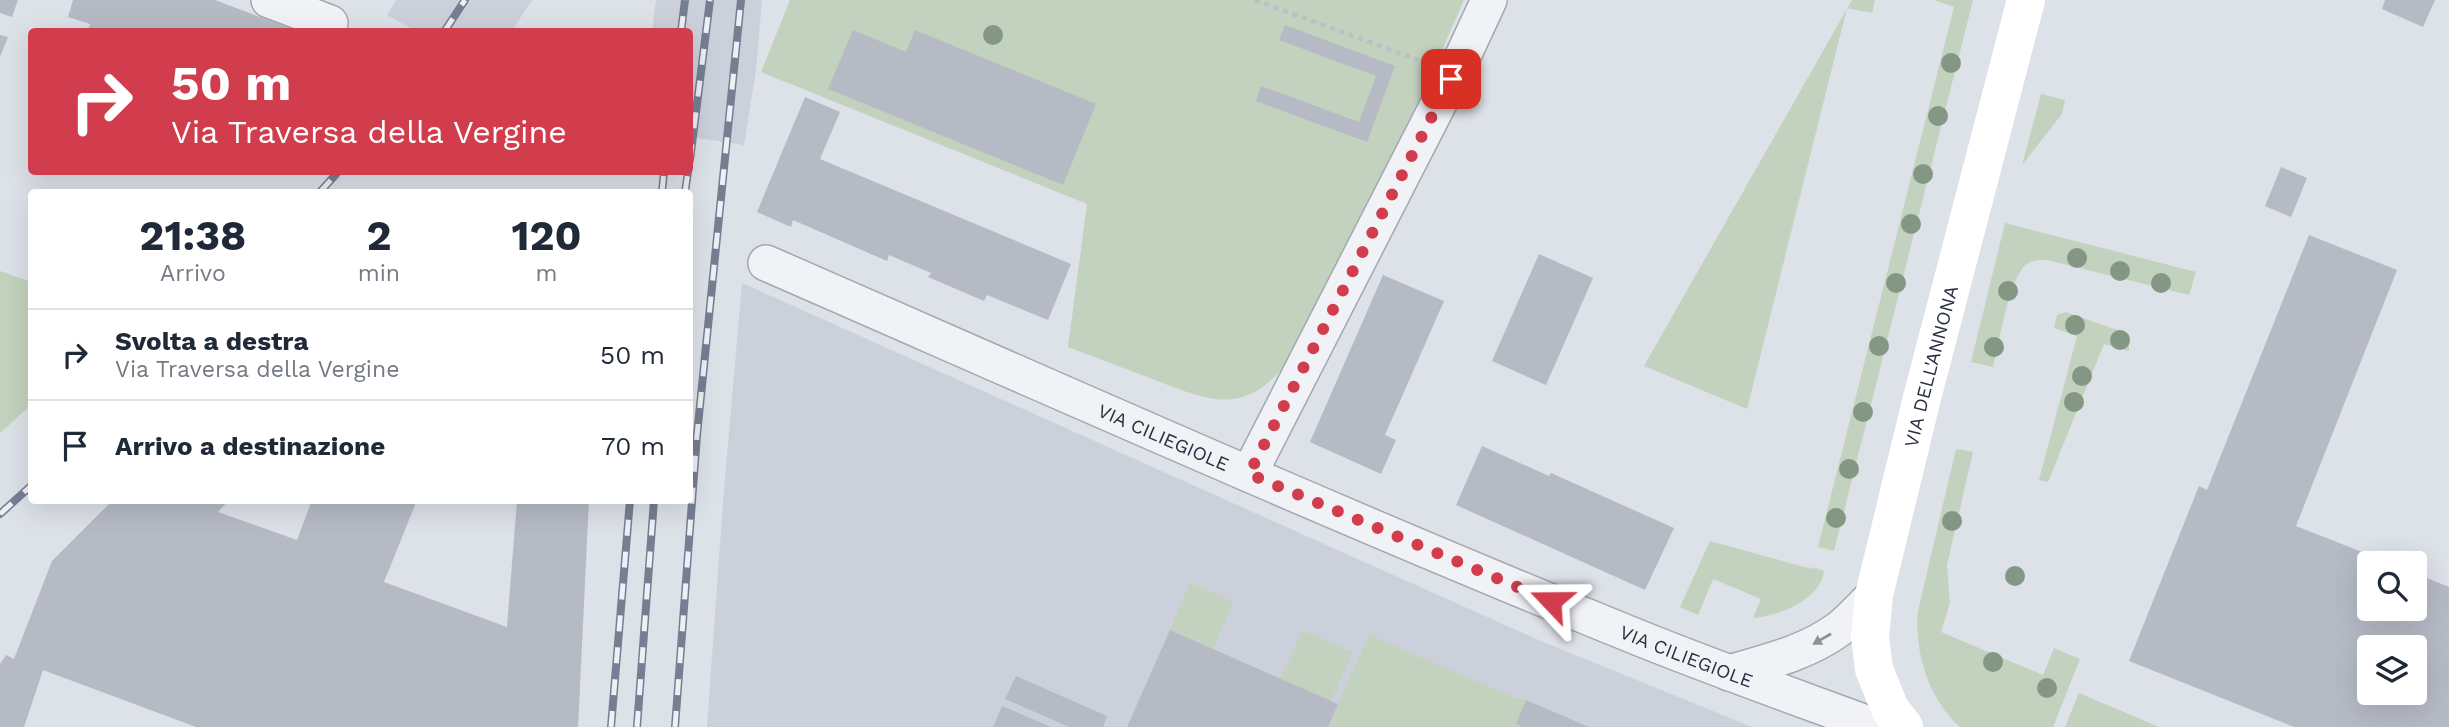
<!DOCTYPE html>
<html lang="it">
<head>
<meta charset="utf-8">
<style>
	:root { --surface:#fff; --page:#f6f6f7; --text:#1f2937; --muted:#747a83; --line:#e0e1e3 }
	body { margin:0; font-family:"Work Sans",sans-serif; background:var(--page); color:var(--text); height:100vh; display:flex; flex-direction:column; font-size:26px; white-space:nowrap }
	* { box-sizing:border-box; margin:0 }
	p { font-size:23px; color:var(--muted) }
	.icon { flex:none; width:38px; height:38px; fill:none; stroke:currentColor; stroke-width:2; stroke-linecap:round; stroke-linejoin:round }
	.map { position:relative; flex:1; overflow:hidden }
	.drawer { position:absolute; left:28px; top:189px; width:665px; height:315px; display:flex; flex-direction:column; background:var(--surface); border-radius:7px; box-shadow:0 7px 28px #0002 }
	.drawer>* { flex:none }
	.guide { position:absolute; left:28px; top:28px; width:665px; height:147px; border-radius:7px; box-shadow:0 7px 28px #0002; background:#d23d4d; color:#fff; overflow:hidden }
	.tools { position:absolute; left:2357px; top:551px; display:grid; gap:14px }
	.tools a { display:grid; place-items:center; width:70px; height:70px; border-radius:7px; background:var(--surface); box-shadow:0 7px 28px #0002; font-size:35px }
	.pin { position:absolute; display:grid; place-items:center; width:60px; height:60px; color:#fff; margin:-30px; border-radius:14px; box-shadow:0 4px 10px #0006 }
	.me { position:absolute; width:77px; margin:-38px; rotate:293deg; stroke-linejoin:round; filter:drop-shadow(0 0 5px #0008) }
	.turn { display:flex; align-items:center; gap:24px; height:147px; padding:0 28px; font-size:32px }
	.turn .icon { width:91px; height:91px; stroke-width:2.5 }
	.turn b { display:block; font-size:49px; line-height:60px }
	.eta { display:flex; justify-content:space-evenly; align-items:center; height:119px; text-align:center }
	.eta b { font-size:42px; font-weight:700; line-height:49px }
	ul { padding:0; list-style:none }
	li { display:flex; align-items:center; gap:21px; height:91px; padding:0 28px; border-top:2px solid var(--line) }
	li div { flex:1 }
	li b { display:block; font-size:26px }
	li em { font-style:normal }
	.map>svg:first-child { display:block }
</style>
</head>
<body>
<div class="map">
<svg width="2449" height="727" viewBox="0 0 2449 727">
	<rect width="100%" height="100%" fill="#dde1e8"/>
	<g fill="#cbd0da">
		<path d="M396 0H532L511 32 416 31 387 15Z"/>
		<path d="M656 0H762L756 70 744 145 690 137V32L652 31Z"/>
		<path d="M742 283 1536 639 1752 727H707L723 502Z"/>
	</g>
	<g fill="#c2d2be">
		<path d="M790 0H1464L1409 125 1290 359C1246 416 1214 403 1155 380 1126 369 1097 358 1068 347L1087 204 761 72Z"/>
		<path d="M1852 0H1875L1872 13 1847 8 1747 409 1644 366Z"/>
		<path d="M1934 0H1973L1834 551 1818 547 1954 7Z"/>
		<path d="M2041 94 2065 100 2062 114 2022 165Z"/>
		<path d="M2005 223 2196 272 2189 295 2047 260C2037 259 2028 261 2022 269 2008 287 1999 343 1993 367L1971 362Z"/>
		<path d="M0 271 31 282 32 404 0 433Z"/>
		<path d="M2066 312 2129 334V351L2104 344 2048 482 2039 480 2077 336 2054 328 2057 315Z"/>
		<path d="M1956 449 1973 452 1947 565 1950 603 1941 632 2043 675 2054 648 2080 659 2053 727H1960C1929 700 1914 652 1918 611Z"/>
		<path d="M1710 541 1812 569 1813 567 1824 571C1821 600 1778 616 1753 618L1761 599 1713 579 1698 615 1680 607Z"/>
		<path d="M1190 583 1233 602 1213 649 1170 630Z"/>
		<path d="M1303 631 1353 652 1331 701 1280 679Z"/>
		<path d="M1369 635 1513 697 1526 700 1516 724 1523 727H1328Z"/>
		<path d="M2079 693 2159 727H2065Z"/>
	</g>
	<g fill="#b5bac5" fill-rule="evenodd">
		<path d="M0 0H18L12 17 0 13Z"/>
		<path d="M73 0H215L297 31 88 32 90 24 68 17Z"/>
		<path d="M2385 0H2435L2423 27 2382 9Z"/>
		<path d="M1285 25 1395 66 1367 142 1256 101 1261 86 1359 122 1376 76 1279 40Z"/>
		<path d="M853 30 906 52 915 30 1096 104 1063 185 828 89Z"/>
		<path d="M0 35 8 37 0 57Z"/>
		<path d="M805 97 840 112 820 159 1071 264 1048 320 987 295 984 301 928 277 931 273 889 255 887 261 793 220 791 227 757 212Z"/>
		<path d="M2281 167 2307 178 2291 217 2265 206Z"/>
		<path d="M2309 235 2397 270 2296 526 2390 563 2370 564V609H2415V573L2449 587V727H2294L2129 661 2199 486 2207 490ZM2370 648H2415V693H2370Z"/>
		<path d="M1539 254 1593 278 1546 385 1492 361Z"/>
		<path d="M1383 275 1444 301 1385 435 1396 440 1381 474 1310 442Z"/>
		<path d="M1482 446 1549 476 1551 473 1674 528 1645 590 1456 505Z"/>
		<path d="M113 500H229L218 512 297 540 312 500H417L384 582 507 627 517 500H589L578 727H196L43 670 24 727H0V664L6 655 14 659 52 561Z"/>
		<path d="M1170 630 1338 704 1328 727H1127Z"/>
		<path d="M1016 676 1107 716 1103 727H1069L1005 699Z"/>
		<path d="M1526 700 1589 727H1523L1516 724Z"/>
		<path d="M1002 706 1051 727H993Z"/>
	</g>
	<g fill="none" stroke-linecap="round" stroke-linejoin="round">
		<defs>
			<g id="street">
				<path d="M269 0 330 23"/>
				<path id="s1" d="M766 263C1052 388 1338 516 1627 633 1710 667 1793 696 1877 727"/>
				<path d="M1249 474 1463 56 1489 0"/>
				<path d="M1729 673C1767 662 1806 653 1839 629 1852 619 1863 606 1874 595"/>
			</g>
		</defs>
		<use href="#street" stroke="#a2a8b2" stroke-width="38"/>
		<path stroke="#bbbfc6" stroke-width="4.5" stroke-dasharray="5 5" stroke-linecap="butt" d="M1255 0 1418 60"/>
		<use href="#street" stroke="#f0f2f6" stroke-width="35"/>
		<path stroke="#fff" stroke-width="38" id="s2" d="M1904 727 1890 709 1874 669 1870 637 1874 595 1922 398 2026 0"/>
		<defs>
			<g id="rail">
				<path d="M444 32 465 0"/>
				<path d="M681 32 685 0"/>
				<path d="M690 160 710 0"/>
				<path d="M320 192 338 172"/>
				<path d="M662 192 664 172"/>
				<path d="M685 192 688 172"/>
				<path d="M0 514 32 485"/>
				<path d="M611 727 630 500"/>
				<path d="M637 727 654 500"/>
				<path d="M675 727 697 435 741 0"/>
			</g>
		</defs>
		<use href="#rail" stroke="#767f92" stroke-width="8"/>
		<use href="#rail" stroke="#edf0f5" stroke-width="5" stroke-dasharray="16" stroke-linecap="butt"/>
	</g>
	<g fill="#839784">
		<circle cx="993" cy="35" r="10"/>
		<circle cx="1951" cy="63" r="10"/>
		<circle cx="1938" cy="116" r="10"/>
		<circle cx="1923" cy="174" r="10"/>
		<circle cx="1911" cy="224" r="10"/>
		<circle cx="2077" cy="258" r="10"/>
		<circle cx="2120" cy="271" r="10"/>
		<circle cx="1896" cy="283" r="10"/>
		<circle cx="2161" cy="283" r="10"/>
		<circle cx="2008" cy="291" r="10"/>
		<circle cx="2075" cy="325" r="10"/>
		<circle cx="2120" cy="340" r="10"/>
		<circle cx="1879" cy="346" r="10"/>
		<circle cx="1994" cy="347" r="10"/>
		<circle cx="2082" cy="376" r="10"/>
		<circle cx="2074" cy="402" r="10"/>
		<circle cx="1863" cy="412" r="10"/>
		<circle cx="1849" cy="469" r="10"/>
		<circle cx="1836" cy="518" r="10"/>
		<circle cx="1952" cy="521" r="10"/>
		<circle cx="2015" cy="576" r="10"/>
		<circle cx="1993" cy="662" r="10"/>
		<circle cx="2047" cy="688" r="10"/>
	</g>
	<defs><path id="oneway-solid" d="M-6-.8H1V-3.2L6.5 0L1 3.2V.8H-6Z" transform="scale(1.75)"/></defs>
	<use fill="#8b909a" href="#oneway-solid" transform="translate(1822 639) rotate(150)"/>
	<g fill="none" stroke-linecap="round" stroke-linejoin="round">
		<path stroke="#d23d4d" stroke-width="12" stroke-dasharray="0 21.6" d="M1451 79 1249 474 1551 601"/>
	</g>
	<g text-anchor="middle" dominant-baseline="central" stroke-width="6" stroke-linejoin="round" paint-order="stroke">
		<g font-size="19" fill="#262e3f" stroke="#edf0f5">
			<text stroke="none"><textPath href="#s2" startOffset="376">VIA DELL'ANNONA</textPath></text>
			<text stroke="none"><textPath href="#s1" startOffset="434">VIA CILIEGIOLE</textPath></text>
			<text stroke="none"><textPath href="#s1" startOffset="1001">VIA CILIEGIOLE</textPath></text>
		</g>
	</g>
</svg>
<div class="tools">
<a><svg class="icon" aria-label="search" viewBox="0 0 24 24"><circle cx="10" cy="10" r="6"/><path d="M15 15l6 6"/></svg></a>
<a><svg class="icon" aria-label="layers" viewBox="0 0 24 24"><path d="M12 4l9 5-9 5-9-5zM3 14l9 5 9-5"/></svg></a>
</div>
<div class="pin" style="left:1451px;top:79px;background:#d93025"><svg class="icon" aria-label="arrive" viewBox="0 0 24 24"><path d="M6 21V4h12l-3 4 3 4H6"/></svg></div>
<svg class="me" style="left:1551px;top:601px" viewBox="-20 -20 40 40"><path d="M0-17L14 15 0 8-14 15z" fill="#d23d4d" stroke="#fff" stroke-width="4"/></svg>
<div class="guide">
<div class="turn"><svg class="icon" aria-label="right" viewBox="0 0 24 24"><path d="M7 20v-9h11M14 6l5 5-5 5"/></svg><div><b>50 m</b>Via Traversa della Vergine</div></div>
</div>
<section class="drawer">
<div class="eta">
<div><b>21:38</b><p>Arrivo</p></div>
<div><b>2</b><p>min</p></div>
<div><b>120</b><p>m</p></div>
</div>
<ul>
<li><svg class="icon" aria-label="right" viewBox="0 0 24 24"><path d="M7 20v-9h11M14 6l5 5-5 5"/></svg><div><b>Svolta a destra</b><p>Via Traversa della Vergine</p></div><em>50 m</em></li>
<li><svg class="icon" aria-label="arrive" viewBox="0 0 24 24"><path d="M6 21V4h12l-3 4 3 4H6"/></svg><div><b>Arrivo a destinazione</b></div><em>70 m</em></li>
</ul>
</section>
</div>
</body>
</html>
